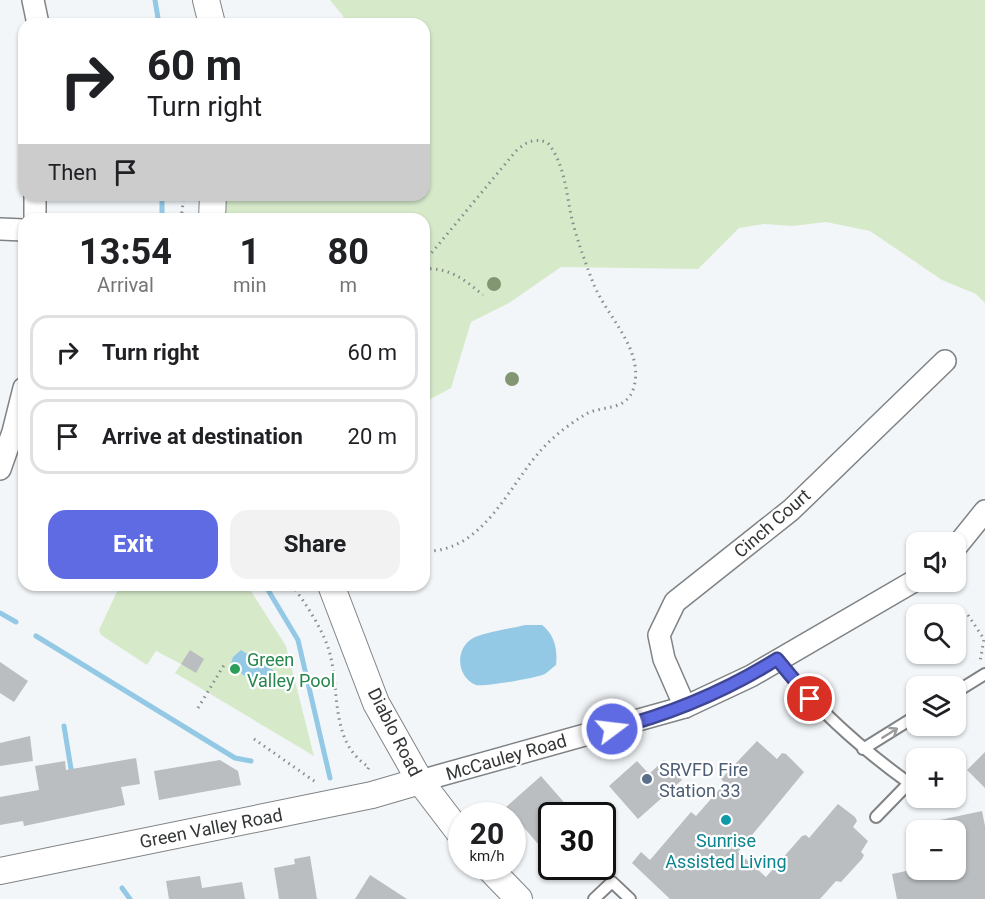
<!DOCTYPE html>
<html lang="en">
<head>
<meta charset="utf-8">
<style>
	:root { --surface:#fff; --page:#f2f2f2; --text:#202124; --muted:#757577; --line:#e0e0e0; --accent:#5f6be3 }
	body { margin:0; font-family:Roboto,sans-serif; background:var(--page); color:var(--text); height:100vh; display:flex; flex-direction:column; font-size:22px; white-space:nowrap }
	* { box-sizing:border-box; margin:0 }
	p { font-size:20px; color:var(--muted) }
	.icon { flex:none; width:33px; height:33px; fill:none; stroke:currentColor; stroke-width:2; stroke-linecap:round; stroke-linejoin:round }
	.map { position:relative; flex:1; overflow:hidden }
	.details { position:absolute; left:18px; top:213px; width:412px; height:378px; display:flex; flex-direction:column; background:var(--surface); border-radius:18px; box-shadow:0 2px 4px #0004 }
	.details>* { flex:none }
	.guide { position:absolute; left:18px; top:18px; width:412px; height:183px; border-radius:18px; box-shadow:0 2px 4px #0004; background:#fff; color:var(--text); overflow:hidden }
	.controls { position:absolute; left:906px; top:532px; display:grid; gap:12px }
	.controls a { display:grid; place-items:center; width:60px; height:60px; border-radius:12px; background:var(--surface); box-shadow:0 2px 4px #0004; font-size:30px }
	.speed { position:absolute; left:448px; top:802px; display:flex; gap:12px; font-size:30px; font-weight:700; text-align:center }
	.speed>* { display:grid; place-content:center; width:78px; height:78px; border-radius:50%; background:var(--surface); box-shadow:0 2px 4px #0004; line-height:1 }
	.speed small { font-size:15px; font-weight:400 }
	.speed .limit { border:3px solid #111; border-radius:9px; background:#fff; color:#111 }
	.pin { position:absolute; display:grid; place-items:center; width:51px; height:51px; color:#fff; margin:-26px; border:3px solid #fff; border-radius:50%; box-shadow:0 2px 6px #0007 }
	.me { position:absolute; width:66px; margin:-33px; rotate:75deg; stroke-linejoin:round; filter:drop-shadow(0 0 4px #0008) }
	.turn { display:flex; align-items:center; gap:21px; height:126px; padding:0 30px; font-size:27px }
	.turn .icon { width:78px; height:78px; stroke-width:2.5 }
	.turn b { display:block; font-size:42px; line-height:51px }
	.then { display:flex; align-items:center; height:57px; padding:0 30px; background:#0003; gap:12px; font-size:22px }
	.eta { display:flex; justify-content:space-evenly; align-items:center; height:102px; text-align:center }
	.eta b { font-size:36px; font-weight:700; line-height:42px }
	.action { display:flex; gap:12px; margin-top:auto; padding:12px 30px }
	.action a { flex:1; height:69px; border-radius:18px; background:var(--accent); color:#fff; font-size:24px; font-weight:700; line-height:69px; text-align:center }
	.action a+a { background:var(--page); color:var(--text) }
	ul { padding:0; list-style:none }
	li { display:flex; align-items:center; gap:18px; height:75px; margin:0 12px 9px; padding:0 18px; border:3px solid var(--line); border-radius:18px }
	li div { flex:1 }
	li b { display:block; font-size:22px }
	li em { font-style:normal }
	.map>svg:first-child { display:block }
</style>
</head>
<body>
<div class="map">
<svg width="985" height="899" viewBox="0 0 985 899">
	<rect width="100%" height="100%" fill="#f2f6f8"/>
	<g fill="#d6eaca">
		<path d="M330 0H985V303L976 294 942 280 870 231 826 222 793 226 764 224 739 228 698 269 561 267 509 303 471 322 451 388 425 402 424 219H226V195H424V24H345L343 16Z"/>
		<path d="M120 585H247L286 646 314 756 175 673 181 664 156 651 147 665 101 635 99 630Z"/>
	</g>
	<g fill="#94c9e6">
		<path d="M525 625H542C554 634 558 649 556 665 552 668 549 671 545 674 537 678 484 687 476 685 455 676 455 646 475 637 490 631 509 629 525 625Z"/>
		<path d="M241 650 276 672 267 687 263 688 230 666 233 657Z"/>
	</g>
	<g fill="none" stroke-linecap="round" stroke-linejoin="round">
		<g stroke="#94c9e6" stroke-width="5">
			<path d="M155 0 159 24"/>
			<path d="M162 219V195"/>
			<path d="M265 585 298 640 330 778"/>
			<path d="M0 613 16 622"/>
			<path d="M36 636 235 758 251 761"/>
			<path d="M64 726 72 775"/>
			<path d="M122 888 130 899"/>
		</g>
	</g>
	<g fill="#bbbec0">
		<path d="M190 650 204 659 196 673 181 664Z"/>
		<path d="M0 662 28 681 14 702 0 693Z"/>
		<path d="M30 736 33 761 0 766V743Z"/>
		<path d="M757 741 777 759 782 753 786 754 804 772 738 852 766 877 802 836 806 835 809 838 838 804 855 817 857 821 853 827 868 841 861 852 864 855 862 859 841 882 836 881 820 899H670L632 863 641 852 650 860 691 812 696 816 725 783 721 779Z"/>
		<path d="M985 752V788L967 770Z"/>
		<path d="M136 758 140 784 121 787 125 805 24 826 23 821 0 825V797L39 790 35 766 65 761 66 770Z"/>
		<path d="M220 760 238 771 241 785 159 800 154 771Z"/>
		<path d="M664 760 682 780 638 819 609 786 637 761 649 774Z"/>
		<path d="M541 776 576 816H552V860L506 807Z"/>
		<path d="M982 811 985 826V899H897L892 874 911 870H956V831H921V824Z"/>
		<path d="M310 856 317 899H279L274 868 295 864 294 859Z"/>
		<path d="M370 875 407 899H355Z"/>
		<path d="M200 876 202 888 242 882 245 899H169L166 881Z"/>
	</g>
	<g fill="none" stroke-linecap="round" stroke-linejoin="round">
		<defs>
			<g id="service">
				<path d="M777 659C815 708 859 747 909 783L876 817"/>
				<path d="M956 692 985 674"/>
				<path d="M863 749 916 716"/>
				<path d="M594 899 612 882 630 899"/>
			</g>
			<g id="minor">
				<path d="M33 0 38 24"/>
				<path d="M35 219V195"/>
				<path d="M0 229 24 230"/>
				<path d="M0 469 13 432 24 388"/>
				<path d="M956 547 985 511"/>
				<path d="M685 707 664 659 659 635 675 602 791 510 945 361"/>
				<path d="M420 781 685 707 751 676 916 580"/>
			</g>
			<g id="tertiary">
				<path d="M206 0 212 24"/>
				<path d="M212 219 213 195"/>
				<path d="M331 585 376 703 420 781 462 836"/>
				<path d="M488 867 519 899"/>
				<path d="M0 871 372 795 420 781"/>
			</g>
		</defs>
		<use href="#service" stroke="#808385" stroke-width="14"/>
		<use href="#minor" stroke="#808385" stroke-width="24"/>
		<use href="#tertiary" stroke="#808385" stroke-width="28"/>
		<g stroke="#8a8c8e" stroke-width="3" stroke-dasharray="1.5 4.5" stroke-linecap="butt">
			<path d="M181 219 184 195"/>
			<path d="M424 262 516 151C526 142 533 138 547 142 564 162 566 190 571 215 576 237 584 259 592 280 605 316 644 347 634 387 627 412 602 405 586 414 571 423 555 435 543 448 509 484 484 553 424 551"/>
			<path d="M424 269C449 267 465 280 483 295"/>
			<path d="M292 585C306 604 324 631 330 654 340 693 330 743 369 767L366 773"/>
			<path d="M968 615 984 639 980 662"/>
			<path d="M198 708 224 665"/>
			<path d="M254 739 317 783"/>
		</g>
		<use href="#service" stroke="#fff" stroke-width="10"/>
		<use href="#minor" stroke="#fff" stroke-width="21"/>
		<use href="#tertiary" stroke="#fff" stroke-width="26"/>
	</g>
	<g fill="#829672">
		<circle cx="494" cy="284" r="7"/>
		<circle cx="512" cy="379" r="7"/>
	</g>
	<defs><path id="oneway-shaft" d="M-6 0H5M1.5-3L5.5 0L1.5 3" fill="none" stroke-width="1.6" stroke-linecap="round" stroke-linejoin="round" transform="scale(1.5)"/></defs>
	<use stroke="#9a9a9b" href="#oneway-shaft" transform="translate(890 733) rotate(-32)"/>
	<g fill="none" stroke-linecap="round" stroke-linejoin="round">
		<defs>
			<path id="route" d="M612 729C671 714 726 691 777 659L810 699"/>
		</defs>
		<use href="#route" stroke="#3e4694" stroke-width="15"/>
		<use href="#route" stroke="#5f6be3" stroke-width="10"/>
	</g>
	<circle fill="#2e9e5b" stroke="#fff" stroke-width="2" cx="235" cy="669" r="6"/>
	<circle fill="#5c6f8a" stroke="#fff" stroke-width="2" cx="647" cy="779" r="6"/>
	<circle fill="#0f9aa8" stroke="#fff" stroke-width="2" cx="726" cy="820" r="6"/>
	<g text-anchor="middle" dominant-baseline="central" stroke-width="4.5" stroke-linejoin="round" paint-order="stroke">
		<g font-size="18" fill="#343637" stroke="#fff">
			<text transform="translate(772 523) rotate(-41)">Cinch Court</text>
			<text transform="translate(395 732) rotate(63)">Diablo Road</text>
			<text transform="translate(506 757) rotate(-16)">McCauley Road</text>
			<text transform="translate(211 828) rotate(-11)">Green Valley Road</text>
		</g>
		<g font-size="18" fill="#27864d" stroke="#fff" text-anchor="start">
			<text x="247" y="659">Green<tspan x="247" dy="21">Valley Pool</tspan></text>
		</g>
		<g font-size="18" fill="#4e5e75" stroke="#fff" text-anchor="start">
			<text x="659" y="769">SRVFD Fire<tspan x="659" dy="21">Station 33</tspan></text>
		</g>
		<g font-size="18" fill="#0d838f" stroke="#fff">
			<text x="726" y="840">Sunrise<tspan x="726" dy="21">Assisted Living</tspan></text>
		</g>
	</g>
</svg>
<div class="controls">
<a><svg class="icon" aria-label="sound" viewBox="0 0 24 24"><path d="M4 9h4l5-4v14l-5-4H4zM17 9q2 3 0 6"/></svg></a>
<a><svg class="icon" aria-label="search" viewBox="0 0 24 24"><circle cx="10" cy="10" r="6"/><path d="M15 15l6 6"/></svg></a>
<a><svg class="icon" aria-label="layers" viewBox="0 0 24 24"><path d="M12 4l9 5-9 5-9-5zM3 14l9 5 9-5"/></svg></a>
<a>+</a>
<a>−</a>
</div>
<div class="speed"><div>20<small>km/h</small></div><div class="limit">30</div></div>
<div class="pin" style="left:810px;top:699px;background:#d93025"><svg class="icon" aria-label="arrive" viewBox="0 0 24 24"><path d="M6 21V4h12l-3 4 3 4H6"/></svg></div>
<svg class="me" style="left:612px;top:729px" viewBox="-20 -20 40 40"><circle r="17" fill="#5f6be3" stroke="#fff" stroke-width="3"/><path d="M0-11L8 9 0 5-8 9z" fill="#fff"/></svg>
<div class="guide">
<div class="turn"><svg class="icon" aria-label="right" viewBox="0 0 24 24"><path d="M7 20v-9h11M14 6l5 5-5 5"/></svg><div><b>60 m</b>Turn right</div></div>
<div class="then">Then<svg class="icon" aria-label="arrive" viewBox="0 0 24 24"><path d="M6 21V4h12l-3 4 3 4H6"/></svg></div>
</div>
<section class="details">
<div class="eta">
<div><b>13:54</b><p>Arrival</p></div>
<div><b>1</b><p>min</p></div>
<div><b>80</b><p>m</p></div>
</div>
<ul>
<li><svg class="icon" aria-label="right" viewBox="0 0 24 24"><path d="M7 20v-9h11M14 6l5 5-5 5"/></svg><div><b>Turn right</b></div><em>60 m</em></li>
<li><svg class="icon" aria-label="arrive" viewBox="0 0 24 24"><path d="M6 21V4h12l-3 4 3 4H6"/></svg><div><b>Arrive at destination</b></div><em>20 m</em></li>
</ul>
<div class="action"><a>Exit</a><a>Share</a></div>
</section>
</div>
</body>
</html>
